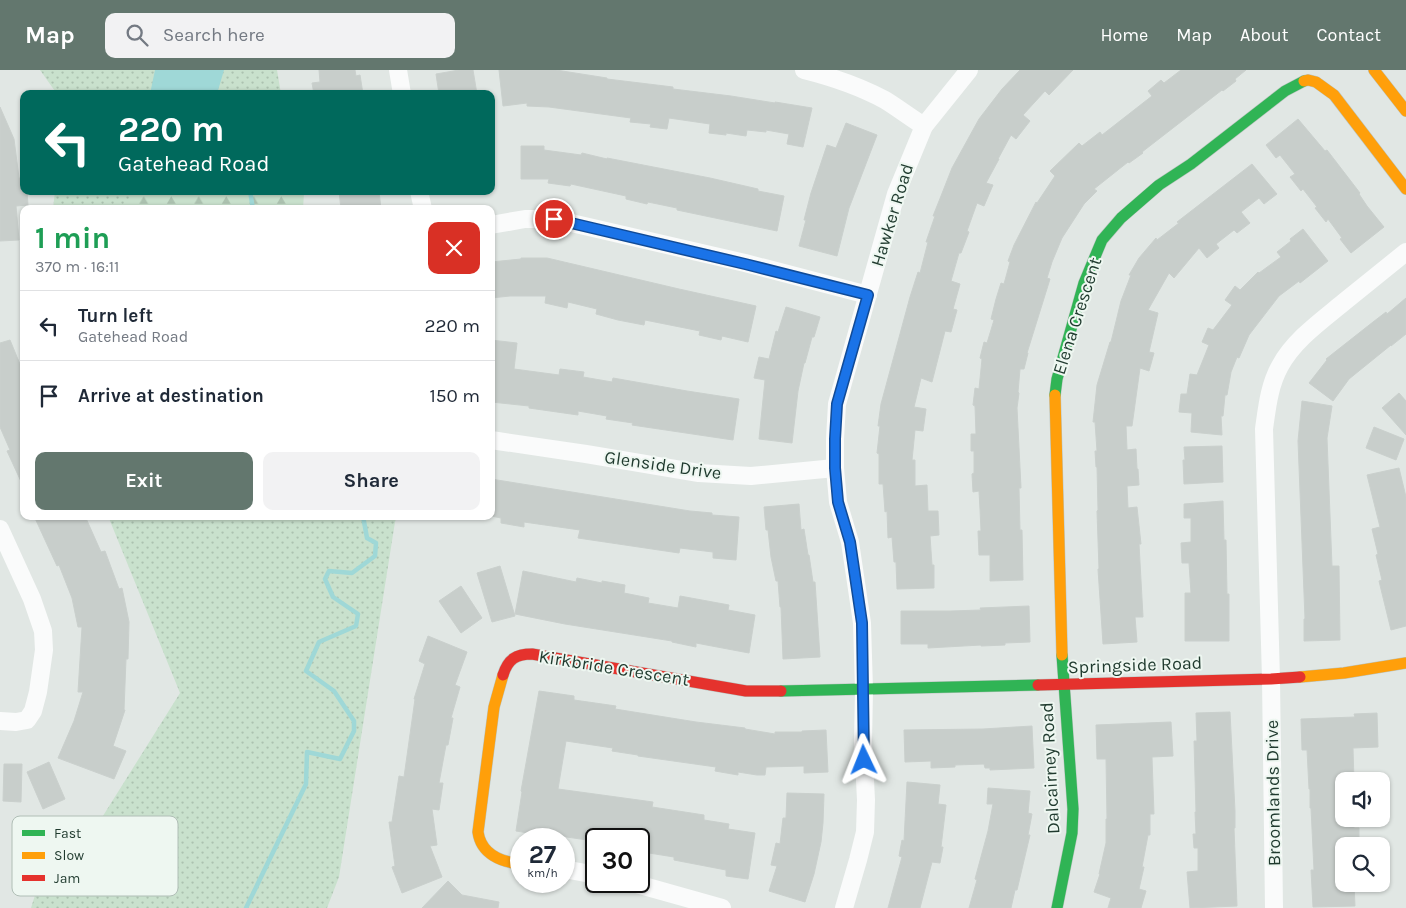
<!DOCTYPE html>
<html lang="en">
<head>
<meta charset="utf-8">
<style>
	:root { --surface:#fff; --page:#f2f2f3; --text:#1f2937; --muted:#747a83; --line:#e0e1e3; --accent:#63776e }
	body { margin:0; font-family:Karla,sans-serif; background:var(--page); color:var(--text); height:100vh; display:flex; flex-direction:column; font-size:19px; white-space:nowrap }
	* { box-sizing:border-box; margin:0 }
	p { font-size:16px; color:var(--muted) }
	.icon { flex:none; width:28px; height:28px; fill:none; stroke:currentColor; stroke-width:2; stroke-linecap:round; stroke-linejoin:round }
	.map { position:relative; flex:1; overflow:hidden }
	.panel { position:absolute; left:20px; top:135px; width:475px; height:315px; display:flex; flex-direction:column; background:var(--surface); border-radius:10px; box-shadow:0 1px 4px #0004 }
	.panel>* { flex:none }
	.banner { position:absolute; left:20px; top:20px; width:475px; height:105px; border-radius:10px; box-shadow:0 1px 4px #0004; background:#00695c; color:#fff; overflow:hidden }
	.fabs { position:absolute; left:1335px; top:702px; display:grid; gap:10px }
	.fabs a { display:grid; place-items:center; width:55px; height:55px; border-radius:10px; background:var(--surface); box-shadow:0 1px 4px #0004; font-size:25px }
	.speed { position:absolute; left:510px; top:758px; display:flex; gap:10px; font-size:25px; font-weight:700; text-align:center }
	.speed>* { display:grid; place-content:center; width:65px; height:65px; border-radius:50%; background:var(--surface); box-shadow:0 1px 4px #0004; line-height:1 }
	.speed small { font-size:12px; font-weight:400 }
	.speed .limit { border:2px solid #111; border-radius:8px; background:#fff; color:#111 }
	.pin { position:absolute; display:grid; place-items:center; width:42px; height:42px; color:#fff; margin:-21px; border:2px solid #fff; border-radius:50%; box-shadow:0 1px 5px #0007 }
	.me { position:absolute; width:55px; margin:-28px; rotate:358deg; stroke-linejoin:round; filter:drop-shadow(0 0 4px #0008) }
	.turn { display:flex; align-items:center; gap:18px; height:105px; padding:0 15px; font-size:22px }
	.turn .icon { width:65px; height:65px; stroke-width:2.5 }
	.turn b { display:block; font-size:35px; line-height:42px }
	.round { display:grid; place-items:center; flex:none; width:52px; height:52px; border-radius:10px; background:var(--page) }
	.summary { display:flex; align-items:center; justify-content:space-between; height:85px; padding:0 15px }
	h1 { font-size:30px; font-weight:700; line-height:38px; color:#1e9e55 }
	.button { display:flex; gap:10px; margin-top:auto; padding:10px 15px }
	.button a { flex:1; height:58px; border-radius:10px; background:var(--accent); color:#fff; font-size:20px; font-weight:700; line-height:58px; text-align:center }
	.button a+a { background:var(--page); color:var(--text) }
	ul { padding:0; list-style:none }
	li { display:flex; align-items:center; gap:15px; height:70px; padding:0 15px; border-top:1px solid var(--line) }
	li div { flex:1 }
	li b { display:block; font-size:19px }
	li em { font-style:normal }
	header { display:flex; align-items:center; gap:30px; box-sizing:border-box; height:70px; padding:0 25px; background:var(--accent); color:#fff }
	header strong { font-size:24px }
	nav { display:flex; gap:28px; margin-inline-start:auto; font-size:18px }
	.search { width:350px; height:45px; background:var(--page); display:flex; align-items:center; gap:12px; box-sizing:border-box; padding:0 18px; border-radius:10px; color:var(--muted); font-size:19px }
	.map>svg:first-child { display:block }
</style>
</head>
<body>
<header>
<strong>Map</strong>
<div class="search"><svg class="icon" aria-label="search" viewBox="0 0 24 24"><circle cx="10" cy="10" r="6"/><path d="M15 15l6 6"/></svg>Search here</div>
<nav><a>Home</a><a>Map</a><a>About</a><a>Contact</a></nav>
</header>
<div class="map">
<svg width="1406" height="838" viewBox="0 0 1406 838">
	<defs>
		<pattern id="green-dots" width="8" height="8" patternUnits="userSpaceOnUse" patternTransform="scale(1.25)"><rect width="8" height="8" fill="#c9e1cd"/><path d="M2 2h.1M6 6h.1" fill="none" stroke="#acc2b0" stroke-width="1.8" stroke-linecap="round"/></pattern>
		<pattern id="forest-firs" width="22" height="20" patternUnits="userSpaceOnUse" patternTransform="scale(1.25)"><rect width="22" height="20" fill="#c9e1cd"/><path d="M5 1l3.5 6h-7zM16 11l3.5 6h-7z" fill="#acc2b0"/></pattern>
	</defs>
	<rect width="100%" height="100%" fill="#e1e7e4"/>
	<g fill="url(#green-dots)">
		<path d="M40 0H277L281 24H57Z"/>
		<path d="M55 121H296L299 139H53Z"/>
		<path d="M108 446H397L395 452 339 807 327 838H31L40 809 43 747 96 757 180 623Z"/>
	</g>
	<path fill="url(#forest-firs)" d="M128 121H303L304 123 303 139H132Z"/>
	<path fill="#9fd8d7" d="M155 0H224L217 24H150Z"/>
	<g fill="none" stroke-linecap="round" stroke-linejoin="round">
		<g stroke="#9fd8d7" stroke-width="4.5">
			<path d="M250 121 253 139"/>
			<path d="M246 838 306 714 307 682 340 689 354 661V651L334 621 306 601 319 572 356 556 358 544 333 527 325 509 329 501 352 503 375 486 376 473 367 468 363 446"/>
		</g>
	</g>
	<g fill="#c8cecb" stroke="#cad0cd">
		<path d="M319 0H355L356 6 360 5 363 24H314L312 13 320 12Z"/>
		<path d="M459 0H473L477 24H439L436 4Z"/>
		<path d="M499 0H556L607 8V9L673 17V19L731 26 775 33V32L812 38 803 77 787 74 789 64 766 60V62L747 60 746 66 726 63V65L709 63 710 54 669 48 667 59 650 57 651 54 630 52 631 48 549 37 527 36V33L503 36Z"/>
		<path d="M1020 0H1073L1049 25 1045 21 1023 45 1030 51 1016 69 1011 65 998 89H999L986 113 993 115 984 136 977 133 967 161 969 162 961 183H959L951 211 960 214 953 239 957 240 951 262 945 261 932 312 921 308 914 337 926 339 923 361 915 360 912 390H915V416L927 415 928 441H938L939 465 930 466 932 495H934V518L897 519 896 492H894L892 467 888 468 887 441 885 442 883 414H879V384L877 383 880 356H878L881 334 910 227 918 202 920 203 928 172H926L935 146H933L941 126 952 98 979 49 1002 19Z"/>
		<path d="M1181 0H1246L1235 9 1236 11 1223 21 1222 20 1142 82 1143 83 1129 93 1128 92 1094 119 1097 121 1084 134 1062 168 1052 192 1047 208 1050 209 1027 283H1028L1024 299H1020L1018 322 1019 323 1017 338 1021 418H1019L1020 460H1022L1023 510 990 511V485H979L978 461H981L980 439 979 421 973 422 972 404 974 403V381H971V364H976L975 336 973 335 975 318 979 319 982 289 980 288 984 272 987 273 994 250 991 249 996 229 1001 213 1004 214 1010 192 1008 191 1014 175 1036 132 1037 133 1055 106 1050 101 1079 73 1082 76 1100 62 1102 65 1152 26 1148 21 1161 10 1164 13Z"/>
		<path d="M0 37 14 69 19 108H24V121H27L28 135 16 136 19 170 0 171Z"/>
		<path d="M1298 49 1325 81 1327 80 1360 123 1359 124 1367 136 1384 157 1351 183 1340 169 1342 168 1328 149 1326 152 1315 138 1317 137 1303 119 1301 121 1290 107 1295 104 1280 85 1276 88 1266 75Z"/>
		<path d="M846 53 877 65 849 138 837 186 799 176 806 150H804L811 123 827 75 836 78Z"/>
		<path d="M521 76H544V80L581 85 582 83 607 89V88L710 108 758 119V121L784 126 777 161 677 140V138L648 132 647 134 626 129V126L571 114 570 116 548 113 549 109H521Z"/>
		<path d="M1252 94 1277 124 1264 134 1259 128 1241 142 1250 153 1237 163 1234 160 1216 174 1219 178 1207 188 1199 178 1174 208 1169 203 1148 240 1158 243 1149 282 1154 283 1149 301 1140 298 1132 356H1126L1127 380 1136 379 1137 399H1138L1139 415 1127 416 1128 438 1137 437 1141 474H1139L1143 547H1135L1137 572 1103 574 1098 499H1099L1097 441 1098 440 1097 397H1096L1095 381H1097L1095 352H1093L1097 315 1110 272H1111L1121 231 1131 205H1129L1139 188 1156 168 1157 170 1179 153 1177 152Z"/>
		<path d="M339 121H379L381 139H341Z"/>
		<path d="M1303 159 1328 191 1300 213 1299 211 1279 226 1249 265 1239 288 1237 287 1231 302 1227 325H1225L1223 346H1221L1222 365 1191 362 1192 343 1179 342 1181 324H1187L1190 304 1197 305 1209 275 1202 272 1208 258 1213 260 1232 235 1225 230 1235 216 1240 220 1258 202 1259 203 1281 187 1277 182 1291 171 1290 169Z"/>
		<path d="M521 188H547L679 219 756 236 748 272 722 266 721 270 699 265 700 261 645 250 644 255 618 250 596 244 597 239 568 232 567 238 545 233 546 226H510L491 228V192L521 189Z"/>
		<path d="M1406 228V264L1391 276V275L1349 309 1333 331 1309 313 1327 290 1326 289 1373 252 1386 242 1387 244Z"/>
		<path d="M786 237 820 247 814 267H812L805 293H804L798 321 792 373 759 369 765 310 754 308 759 287 769 289 776 261 778 262Z"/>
		<path d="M10 270 24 304V418L7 381 10 380 0 357V273Z"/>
		<path d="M491 270 517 273 514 299 559 305 560 299 584 302 583 307 612 312 613 308 687 321 739 329 733 370 632 355 633 353 606 349 607 346 578 341V345L529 338V336L491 332Z"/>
		<path d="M1399 323 1406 331V365L1382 338Z"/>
		<path d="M1302 331 1332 336 1327 368 1332 496H1339L1340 570 1304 571V549H1305L1298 371Z"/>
		<path d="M1374 357 1404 369 1396 390 1366 378Z"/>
		<path d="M1222 376 1223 412 1184 414 1183 390H1185L1184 377Z"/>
		<path d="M1399 398 1406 427V556L1391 560 1379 511 1382 510 1376 485 1378 484 1372 459 1380 457 1367 405Z"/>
		<path d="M491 409 690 441 712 443V445L739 447 736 490 713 488V482L680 478 679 483 578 468 580 460 524 452V457L501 453V448L491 446Z"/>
		<path d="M1223 431 1224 470H1226L1227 524H1229V571H1185V523H1191L1189 493H1182L1181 473 1191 472V448H1184V434Z"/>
		<path d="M799 434 801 460 804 459 808 485H809L813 512H815L820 587 783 589 781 537H780L778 511H776L771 487 768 460H766L764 437Z"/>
		<path d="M34 446H85L101 482 105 481 119 519 122 518 129 552 128 589H126L124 640H125L113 676 126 681 114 709 58 688 74 651 83 622H78L82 557H78L72 528 59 495 57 496Z"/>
		<path d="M500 496 515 546 492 552 477 503Z"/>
		<path d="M523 501 576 512 577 508 602 513V511L625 515 624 523 649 528 648 533 678 538 680 526 729 535 728 540 755 545 749 583 696 573V577L672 572V571L565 554 515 544Z"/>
		<path d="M461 516 482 548 461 563 439 531Z"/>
		<path d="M1029 536 1030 572 1005 573V575L981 576V575L928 578V574H901V541H951L981 540 980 538Z"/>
		<path d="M428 566 467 582 455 615 460 617 451 648H453L448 675H446L439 713H443L439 740 432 739 437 775 430 776 442 807 402 823 392 797 395 796 389 752H392L399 706 404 707 415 629H414L425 594 419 591Z"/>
		<path d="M539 621 574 626V630L616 636 615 639 696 652 745 658V659L775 664V662H802V661L826 660 828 702 804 703V696L766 697 765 705H757L738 702V705L715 701 716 697 638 686V685L612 681 613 678 566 671 558 719 653 732 652 737 704 745V750L729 754 728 759 755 763 748 809 726 806V800L674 790V787L649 783 650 780 639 778V769H595L594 771 553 765V767L516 761 522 722 521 721Z"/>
		<path d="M1230 642 1235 741V758H1234L1237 836 1190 838 1187 802 1198 801V778H1194L1193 764H1196L1195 742H1196L1194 671H1197L1196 643Z"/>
		<path d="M1377 643 1378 677 1353 678 1354 711H1344V749H1353L1354 758H1359V776H1344V814H1354L1355 836 1313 837 1311 800H1314L1311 738H1310V719H1309L1307 680H1302L1301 649 1355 647 1354 644Z"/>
		<path d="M1171 652 1173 686 1152 687 1154 744H1150V765H1148L1142 797H1144L1139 819 1146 821 1141 838H1108L1111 828 1094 822 1100 804H1099L1106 773V749H1107L1106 689H1097L1096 655Z"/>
		<path d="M1032 656 1034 698 990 700V698H985L984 694 955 695V697L931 698V691L905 692 904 660 983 659Z"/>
		<path d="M49 692 65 729 43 739 27 702Z"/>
		<path d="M4 694H22L21 732 3 731Z"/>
		<path d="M907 712 940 715 938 734 946 735 941 777H943L940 793 932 792 920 838H888L902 787 899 786 902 770 904 771Z"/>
		<path d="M988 718 1030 721 1028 743 1032 744 1028 765H1030L1017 820H1015L1011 838H969L977 810 975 809 988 761 993 734H987Z"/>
		<path d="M787 723 824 724 823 753 821 772 814 804 805 832 769 821 777 796 771 795 776 773 780 774 783 748H786Z"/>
		<path d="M448 811 462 825 499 832 498 838H422Z"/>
	</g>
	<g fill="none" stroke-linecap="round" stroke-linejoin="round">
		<defs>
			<g id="fast">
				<path d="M1055 325 1057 309 1084 213 1102 170 1121 148 1159 115 1191 94 1285 21 1304 11"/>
				<path d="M781 621 1038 615"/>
				<path d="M1057 838 1072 763 1073 739 1062 585"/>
			</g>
			<g id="slow">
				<path d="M1374 0 1406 41"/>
				<path d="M1304 11 1308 10 1316 12 1334 25 1406 119"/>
				<path d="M1055 325 1062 585"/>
				<path d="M503 605 494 637 478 762C481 784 501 792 521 794"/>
				<path d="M1300 607 1344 603 1406 593"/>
			</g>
			<g id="jam">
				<path d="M503 605C508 589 516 584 532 584L746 621H781"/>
				<path d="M1038 615 1271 609 1300 607"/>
			</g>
		</defs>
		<use href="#fast" stroke="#bac4bf" stroke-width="12"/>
		<use href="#slow" stroke="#bac4bf" stroke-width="12"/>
		<use href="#jam" stroke="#bac4bf" stroke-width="12"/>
		<g stroke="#fafbfb" stroke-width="18">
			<path d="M398 0 402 24"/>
			<path d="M804 0C832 7 859 16 885 30 898 38 911 48 924 56"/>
			<path d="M419 121 423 139"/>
			<path d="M491 155 525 149H554L745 193 868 225"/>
			<path d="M491 370 586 384 699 403 751 406 835 398"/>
			<path d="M0 459 32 529 43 561 44 580 38 622 33 641 27 650 16 652 0 651"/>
			<path d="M564 799 596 805"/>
			<path d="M626 811 722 838"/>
			<path d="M844 838 858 790 865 762 866 730 863 671 864 620 862 553 850 472 838 432 835 398V369L837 334 896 124 924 56 969 0"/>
			<path d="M1274 838 1271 609 1264 359C1267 338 1269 316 1280 296 1294 270 1321 251 1344 232 1365 215 1385 199 1406 182"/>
		</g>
		<use href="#fast" stroke="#30b455" stroke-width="11"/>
		<use href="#slow" stroke="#ff9f0a" stroke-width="11"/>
		<use href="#jam" stroke="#e5322d" stroke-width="11"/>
	</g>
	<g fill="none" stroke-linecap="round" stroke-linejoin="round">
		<defs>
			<path id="route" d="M554 149 745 194 868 225 837 334 835 369V398L838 432 850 472 862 553 864 690"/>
		</defs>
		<use href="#route" stroke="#114b97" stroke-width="12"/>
		<use href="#route" stroke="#1a73e8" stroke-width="9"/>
	</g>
	<g text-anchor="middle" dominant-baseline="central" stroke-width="4" stroke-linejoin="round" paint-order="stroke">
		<g font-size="18" fill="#1f3a2e" stroke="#eef7f1">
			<text transform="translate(892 145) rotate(-73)">Hawker Road</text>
			<text transform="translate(1077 246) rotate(-72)">Elena Crescent</text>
			<text transform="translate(663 395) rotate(8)">Glenside Drive</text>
			<text transform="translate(1135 595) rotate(-2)">Springside Road</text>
			<text transform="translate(614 598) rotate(9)">Kirkbride Crescent</text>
			<text transform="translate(1050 698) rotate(-93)">Dalcairney Road</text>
			<text transform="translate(1273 723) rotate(-91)">Broomlands Drive</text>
		</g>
	</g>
	<rect x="12" y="746" width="166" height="80" rx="8" fill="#eef7f1" stroke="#b0beb6" stroke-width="1"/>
	<rect x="22" y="760" width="23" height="6" fill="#30b455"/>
	<rect x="22" y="782" width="23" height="7" fill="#ff9f0a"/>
	<rect x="22" y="805" width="23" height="6" fill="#e5322d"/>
	<g font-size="14" fill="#1f3a2e">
		<text x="54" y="768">Fast</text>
		<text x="54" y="790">Slow</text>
		<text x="54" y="813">Jam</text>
	</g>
</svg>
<div class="fabs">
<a><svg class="icon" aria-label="sound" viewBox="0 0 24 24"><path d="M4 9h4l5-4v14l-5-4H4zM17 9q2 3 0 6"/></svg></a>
<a><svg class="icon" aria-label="search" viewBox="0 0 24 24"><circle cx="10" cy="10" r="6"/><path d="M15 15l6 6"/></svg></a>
</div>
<div class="speed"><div>27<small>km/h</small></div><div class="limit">30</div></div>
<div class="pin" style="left:554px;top:149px;background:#d93025"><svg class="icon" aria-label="arrive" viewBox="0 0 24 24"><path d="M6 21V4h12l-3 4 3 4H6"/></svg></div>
<svg class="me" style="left:864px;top:690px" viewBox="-20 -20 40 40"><path d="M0-17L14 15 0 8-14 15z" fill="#1a73e8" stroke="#fff" stroke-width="4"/></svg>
<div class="banner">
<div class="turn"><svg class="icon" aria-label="left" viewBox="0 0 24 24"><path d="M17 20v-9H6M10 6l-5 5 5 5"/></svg><div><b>220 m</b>Gatehead Road</div></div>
</div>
<section class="panel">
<div class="summary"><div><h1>1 min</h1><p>370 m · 16:11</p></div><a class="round" style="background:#d93025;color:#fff"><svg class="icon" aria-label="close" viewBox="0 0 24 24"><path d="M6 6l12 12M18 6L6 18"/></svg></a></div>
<ul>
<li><svg class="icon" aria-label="left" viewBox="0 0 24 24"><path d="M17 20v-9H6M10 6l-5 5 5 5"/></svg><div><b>Turn left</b><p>Gatehead Road</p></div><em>220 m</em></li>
<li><svg class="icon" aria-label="arrive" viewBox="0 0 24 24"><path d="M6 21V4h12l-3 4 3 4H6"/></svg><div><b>Arrive at destination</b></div><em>150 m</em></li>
</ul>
<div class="button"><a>Exit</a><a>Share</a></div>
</section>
</div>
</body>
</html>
